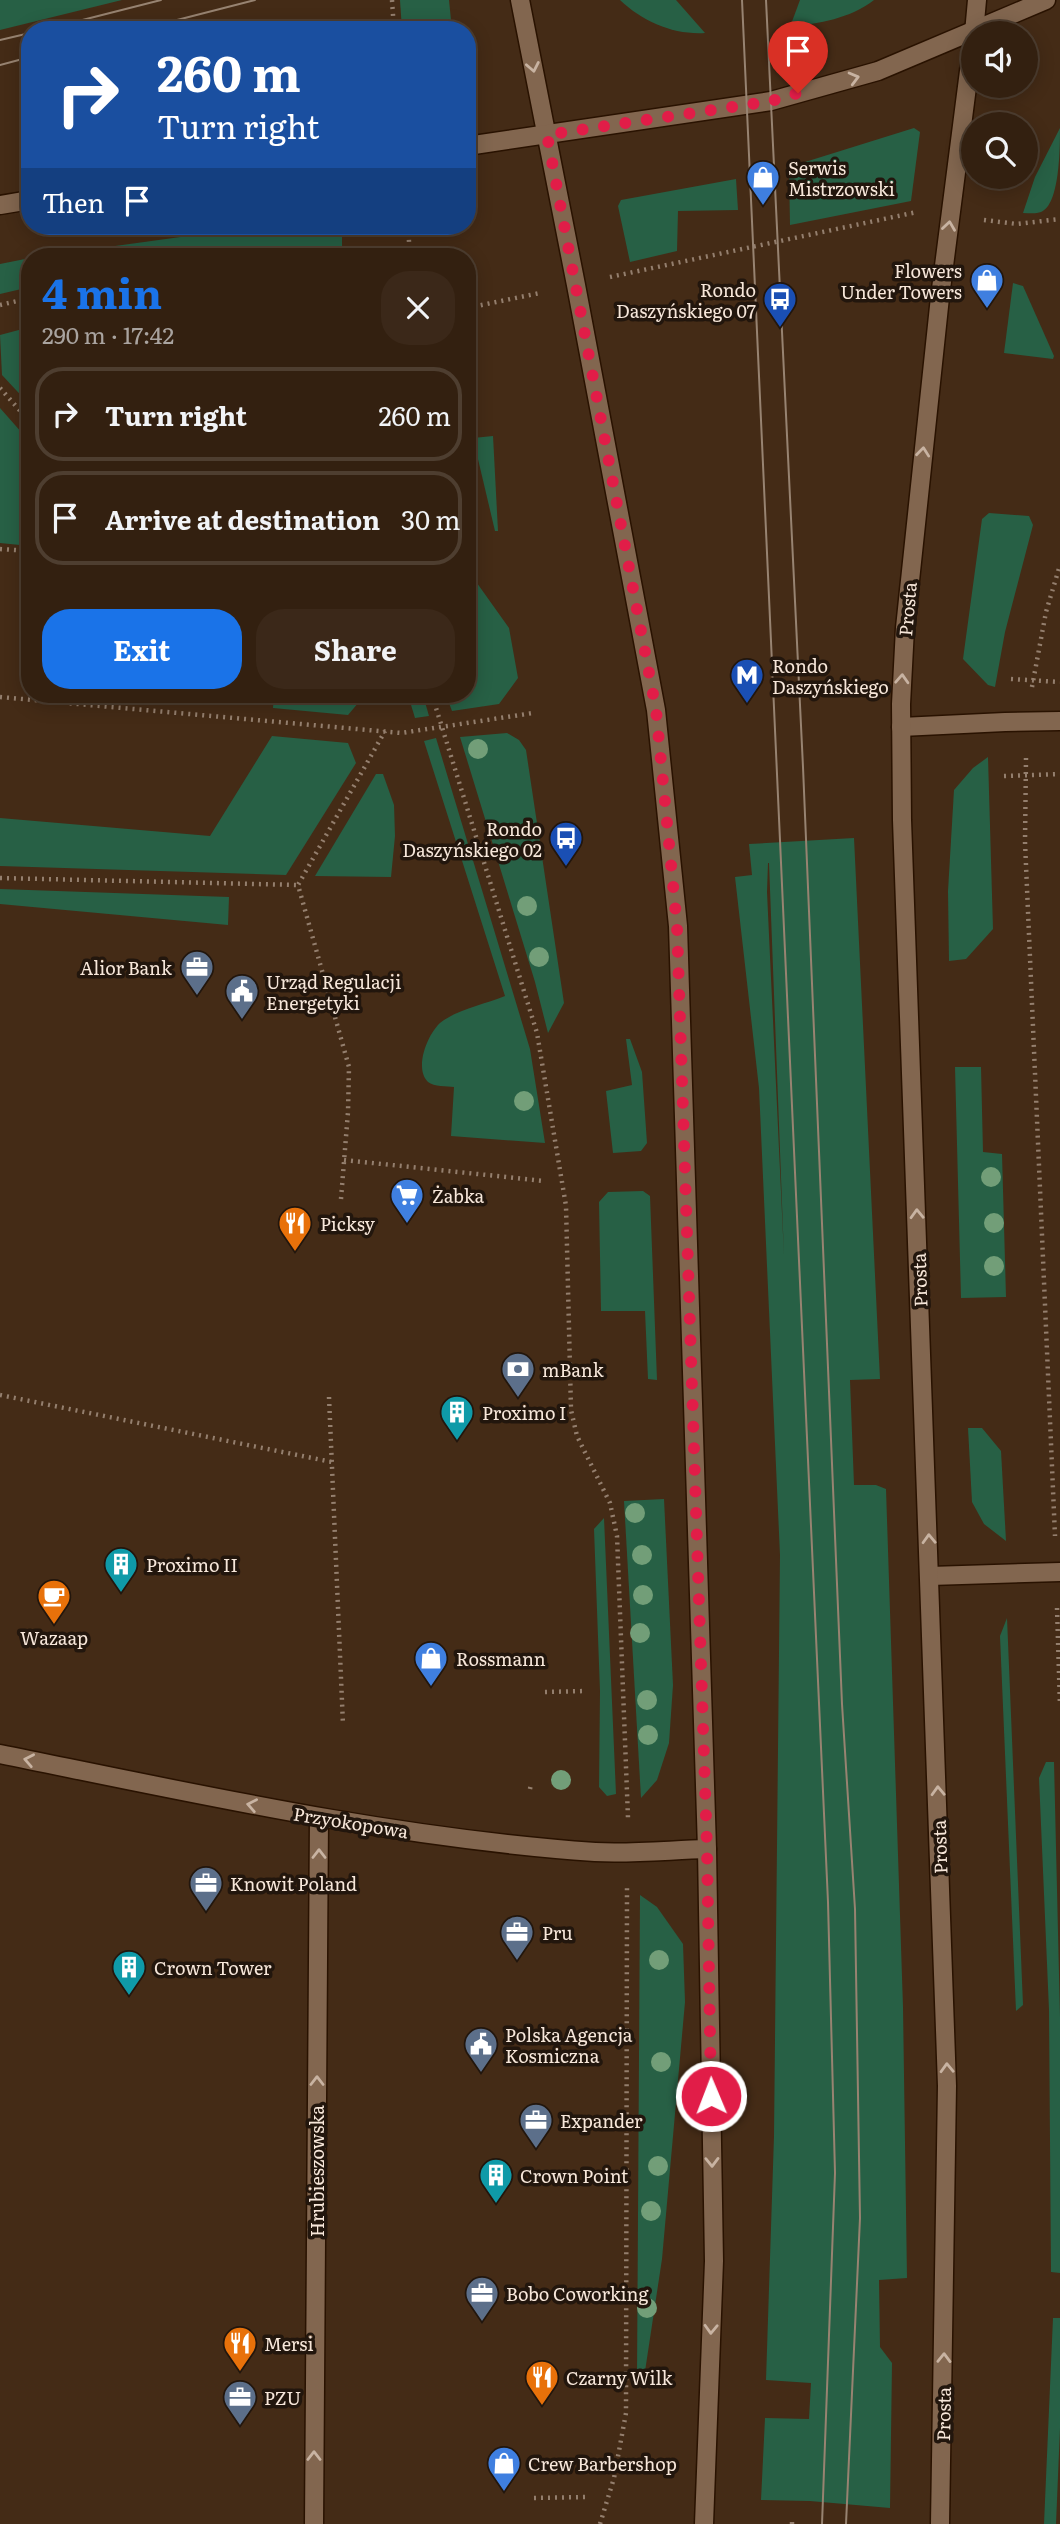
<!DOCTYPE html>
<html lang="en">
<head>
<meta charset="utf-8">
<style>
	:root { --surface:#332010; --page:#3b2819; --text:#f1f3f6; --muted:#a9a39f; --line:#4e3e30; --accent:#1a73e8 }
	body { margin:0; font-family:Literata,serif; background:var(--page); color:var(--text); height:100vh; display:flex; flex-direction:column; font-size:26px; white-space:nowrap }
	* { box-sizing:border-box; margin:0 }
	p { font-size:23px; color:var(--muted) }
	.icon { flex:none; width:38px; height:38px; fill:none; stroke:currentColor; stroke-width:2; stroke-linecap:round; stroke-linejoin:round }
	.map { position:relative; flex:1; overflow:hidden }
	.details { position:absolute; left:21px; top:248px; width:455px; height:455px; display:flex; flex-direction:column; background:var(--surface); border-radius:28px; box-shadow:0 4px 18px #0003,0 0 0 2px var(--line) }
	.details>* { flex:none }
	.hud { position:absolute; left:21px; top:21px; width:455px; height:214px; border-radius:28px; box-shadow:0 4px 18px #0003,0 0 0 2px var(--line); background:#1a4fa0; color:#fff; overflow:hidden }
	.tools { position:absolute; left:961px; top:21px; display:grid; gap:14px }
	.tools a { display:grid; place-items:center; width:77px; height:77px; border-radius:50%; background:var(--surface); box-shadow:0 4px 18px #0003,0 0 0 2px var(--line); font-size:35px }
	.pin { position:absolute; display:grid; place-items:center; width:60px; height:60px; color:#fff; margin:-72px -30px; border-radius:50% 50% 50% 0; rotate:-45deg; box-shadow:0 0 7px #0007 }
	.pin .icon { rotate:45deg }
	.me { position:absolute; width:77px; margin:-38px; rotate:359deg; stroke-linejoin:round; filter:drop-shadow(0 0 5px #0008) }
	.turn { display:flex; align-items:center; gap:24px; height:147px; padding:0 21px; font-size:32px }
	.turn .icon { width:91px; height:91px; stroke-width:2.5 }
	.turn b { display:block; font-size:49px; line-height:60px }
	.then { display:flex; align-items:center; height:66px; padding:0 21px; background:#0003; gap:14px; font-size:26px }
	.round { display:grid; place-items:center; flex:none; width:74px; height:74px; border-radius:28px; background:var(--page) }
	.headline { display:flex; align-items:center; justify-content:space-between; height:119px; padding:0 21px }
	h1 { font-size:42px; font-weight:700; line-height:52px; color:var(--accent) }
	.cta { display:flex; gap:14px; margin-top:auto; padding:14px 21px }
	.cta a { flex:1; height:80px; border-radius:28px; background:var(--accent); color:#fff; font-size:28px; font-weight:700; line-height:80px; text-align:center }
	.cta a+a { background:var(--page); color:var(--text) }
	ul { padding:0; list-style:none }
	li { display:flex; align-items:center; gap:21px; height:94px; margin:0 14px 10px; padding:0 7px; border:4px solid var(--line); border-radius:28px }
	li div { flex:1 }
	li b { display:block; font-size:26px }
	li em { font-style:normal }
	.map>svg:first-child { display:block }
</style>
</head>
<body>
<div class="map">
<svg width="1060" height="2524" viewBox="0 0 1060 2524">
	<rect width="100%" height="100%" fill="#442b16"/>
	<g fill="#276045" fill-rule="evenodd">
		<path d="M0 0H122L0 30Z"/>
		<path d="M400 0H449L452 30H402Z"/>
		<path d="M620 0H676L705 33C674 35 643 22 620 0Z"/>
		<path d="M800 0H874C849 19 820 23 790 27Z"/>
		<path d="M914 128 920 132 911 201 790 225 789 167Z"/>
		<path d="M1060 128C1060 148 1060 205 1041 212 1036 214 1029 213 1023 213L1035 177Z"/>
		<path d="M736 179 738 210 678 211 677 251 630 262 618 206 621 200Z"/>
		<path d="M293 230 342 232V257H35L195 235Z"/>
		<path d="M30 258V287L0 294V264Z"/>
		<path d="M1013 283 1023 286 1054 356 1053 359 1004 353Z"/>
		<path d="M30 327V405L2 375 0 335Z"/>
		<path d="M0 408 30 442V546L0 543Z"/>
		<path d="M493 436 498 531H495L473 438Z"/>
		<path d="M989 513 1029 516 1033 525 1005 632 995 687 988 685 963 659 982 519Z"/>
		<path d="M467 569 509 628 518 678 499 704 452 711 446 695H467Z"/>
		<path d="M274 695H354L359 702 348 715 273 708Z"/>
		<path d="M408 695H423L429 716 415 718Z"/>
		<path d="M507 733 519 740 526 750 564 1003 548 1033 535 982 460 737Z"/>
		<path d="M272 736 348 743 356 763 286 875 0 866V818L210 836Z"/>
		<path d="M436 738 530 1049 545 1143 451 1136 454 1087C447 1086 434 1087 428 1082 413 1068 429 1029 444 1020 463 1008 485 1004 505 996L424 741Z"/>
		<path d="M988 757 993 929 966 959 949 961 948 891 954 790 973 768Z"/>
		<path d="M376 774H383L394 805 395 836 391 877 315 876Z"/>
		<path d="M854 838 880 1379 850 1380 854 1485H876L886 1489 903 2007 907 2278 879 2280 880 2347 892 2363 890 2508 810 2501 761 2500 765 2418 809 2419 811 2383 766 2380 774 2136 780 1555 759 1088 735 877 752 875 749 844ZM768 863H769L784 1256 767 892Z"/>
		<path d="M0 889 229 897 228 925 0 904Z"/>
		<path d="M626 1039H630L642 1072 647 1143 641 1151 613 1153 606 1091 632 1085Z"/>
		<path d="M955 1067H981L983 1152 1002 1154 1006 1297 961 1298Z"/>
		<path d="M643 1191 650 1196 657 1380 648 1379 645 1311H601L599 1202 608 1192Z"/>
		<path d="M968 1428H982L1001 1451 1006 1541 984 1524 972 1502Z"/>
		<path d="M664 1499 673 1685 669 1743 657 1780 641 1798 624 1501Z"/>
		<path d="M604 1518 616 1794 607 1796 599 1787 600 1691 594 1529Z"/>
		<path d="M1007 1618 1023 2005 1016 2011 1000 1636Z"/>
		<path d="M1046 1762H1054L1060 2017V2273L1051 2272 1049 2010 1039 1778Z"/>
		<path d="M640 1895 657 1907 683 1944 685 2002 662 2259 644 2378H637Z"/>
		<path d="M1053 2318H1060V2428L1056 2524H1044Z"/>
	</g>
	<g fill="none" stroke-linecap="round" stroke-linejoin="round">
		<defs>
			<g id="service">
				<path d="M901 727 1005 722 1060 721"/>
				<path d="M930 1576 1060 1572"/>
			</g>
			<g id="minor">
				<path d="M0 1754C197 1794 394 1838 595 1852 632 1854 670 1850 707 1849"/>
				<path d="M314 2524 319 1818"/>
			</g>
			<g id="secondary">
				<path d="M520 0 576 285 656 710 678 926 707 1849 714 2261 704 2524"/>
				<path d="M974 33 977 0"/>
				<path d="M467 146 771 101 878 71 1046 0"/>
				<path d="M0 205 30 200"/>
				<path d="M940 2524 947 2086 902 820 901 704 905 628 940 297 973 40"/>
			</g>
		</defs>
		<use href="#service" stroke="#291200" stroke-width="21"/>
		<use href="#minor" stroke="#291200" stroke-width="21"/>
		<use href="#secondary" stroke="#291200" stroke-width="21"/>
		<g stroke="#947f6e" stroke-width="4.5" stroke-dasharray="2 5" stroke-linecap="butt">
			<path d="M392 0 394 30"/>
			<path d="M984 220 1017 224 1060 219"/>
			<path d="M408 226 410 257"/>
			<path d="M610 277 917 212"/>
			<path d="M0 305 30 298"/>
			<path d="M467 308 540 293"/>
			<path d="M0 388 30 422"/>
			<path d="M467 541 478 538"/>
			<path d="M0 549 30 551"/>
			<path d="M1011 679 1060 682"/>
			<path d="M1032 687 1046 612 1060 565"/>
			<path d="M432 695 537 1033 566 1206 571 1410 577 1436 610 1503 617 1536 628 1818"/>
			<path d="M0 697 401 733 533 713"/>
			<path d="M1026 758 1025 842 1055 1536"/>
			<path d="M1004 776 1060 774"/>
			<path d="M0 878 298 885"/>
			<path d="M344 1160 544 1181"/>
			<path d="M341 1199 348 1112 349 1067 298 885 385 731"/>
			<path d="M0 1395 332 1462"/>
			<path d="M329 1397 343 1725"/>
			<path d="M1057 1608 1060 1706"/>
			<path d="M545 1692 586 1691"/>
			<path d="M530 1789 531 1784"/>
			<path d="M534 2498 587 2497"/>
			<path d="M600 2524 614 2478 626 2413 627 1886"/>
			<path d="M792 2524V2520"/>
		</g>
		<use href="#service" stroke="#82664f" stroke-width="18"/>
		<use href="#minor" stroke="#82664f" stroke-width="18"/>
		<use href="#secondary" stroke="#82664f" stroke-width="18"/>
		<g stroke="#978371" stroke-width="2">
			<path d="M742 0 828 1902 835 2173 822 2524"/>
			<path d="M766 0 803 767 842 1704 855 1909 860 2218 846 2524"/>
			<path d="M43 30 161 0"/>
			<path d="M138 30 255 0"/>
			<path d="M0 40 30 33"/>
			<path d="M0 65 30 57"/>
		</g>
	</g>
	<g fill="#729e78">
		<circle cx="478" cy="749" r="10"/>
		<circle cx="527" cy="906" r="10"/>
		<circle cx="539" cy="957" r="10"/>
		<circle cx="524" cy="1101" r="10"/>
		<circle cx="991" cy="1177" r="10"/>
		<circle cx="994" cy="1223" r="10"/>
		<circle cx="994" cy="1266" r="10"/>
		<circle cx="635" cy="1513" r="10"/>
		<circle cx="642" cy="1555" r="10"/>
		<circle cx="643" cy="1595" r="10"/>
		<circle cx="640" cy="1633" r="10"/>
		<circle cx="647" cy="1700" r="10"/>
		<circle cx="648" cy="1735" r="10"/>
		<circle cx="561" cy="1780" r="10"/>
		<circle cx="659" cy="1960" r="10"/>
		<circle cx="661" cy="2062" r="10"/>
		<circle cx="658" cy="2166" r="10"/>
		<circle cx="651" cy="2211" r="10"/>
		<circle cx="647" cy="2308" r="10"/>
	</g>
	<defs><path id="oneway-chevron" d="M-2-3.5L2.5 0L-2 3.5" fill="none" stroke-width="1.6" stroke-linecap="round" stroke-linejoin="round" transform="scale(1.75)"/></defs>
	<g stroke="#c8b3a2">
		<use href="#oneway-chevron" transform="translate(533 67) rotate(79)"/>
		<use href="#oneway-chevron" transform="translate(854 78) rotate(-15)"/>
		<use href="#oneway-chevron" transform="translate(949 226) rotate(-82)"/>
		<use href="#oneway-chevron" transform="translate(923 452) rotate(-84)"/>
		<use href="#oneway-chevron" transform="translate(902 679) rotate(-87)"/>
		<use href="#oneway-chevron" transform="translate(917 1214) rotate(-92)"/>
		<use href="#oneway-chevron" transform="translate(929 1539) rotate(-92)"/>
		<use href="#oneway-chevron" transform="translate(29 1760) rotate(-169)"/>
		<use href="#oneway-chevron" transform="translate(938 1791) rotate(-92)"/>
		<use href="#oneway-chevron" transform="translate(252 1805) rotate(-169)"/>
		<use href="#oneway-chevron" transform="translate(319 1854) rotate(-90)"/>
		<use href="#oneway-chevron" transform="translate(947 2068) rotate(-92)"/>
		<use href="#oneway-chevron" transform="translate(317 2081) rotate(-90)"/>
		<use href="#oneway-chevron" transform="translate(712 2162) rotate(89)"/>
		<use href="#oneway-chevron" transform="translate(711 2329) rotate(92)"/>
		<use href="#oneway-chevron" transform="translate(944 2358) rotate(-89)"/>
		<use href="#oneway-chevron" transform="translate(314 2456) rotate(-90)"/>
	</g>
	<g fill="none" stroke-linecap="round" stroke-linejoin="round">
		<path stroke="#e11d48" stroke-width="12" stroke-dasharray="0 21.6" d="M711 2096 707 1849 677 926 656 710 547 135 771 101 798 93"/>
	</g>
	<defs>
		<symbol id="shop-pin" viewBox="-11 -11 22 30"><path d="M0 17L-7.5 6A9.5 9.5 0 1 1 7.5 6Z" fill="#3f7fe0" stroke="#22160d"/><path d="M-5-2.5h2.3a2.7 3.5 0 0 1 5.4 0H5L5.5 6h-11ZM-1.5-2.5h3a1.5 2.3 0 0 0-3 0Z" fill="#fff"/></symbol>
		<symbol id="bus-pin" viewBox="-11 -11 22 30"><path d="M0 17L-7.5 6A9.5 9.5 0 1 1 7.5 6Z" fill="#1a4fb4" stroke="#22160d"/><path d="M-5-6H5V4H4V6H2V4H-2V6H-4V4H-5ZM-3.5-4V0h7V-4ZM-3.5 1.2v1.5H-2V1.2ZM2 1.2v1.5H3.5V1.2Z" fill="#fff"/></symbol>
		<symbol id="metro-pin" viewBox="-11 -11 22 30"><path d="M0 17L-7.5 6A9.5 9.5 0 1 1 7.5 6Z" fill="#1a4fb4" stroke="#22160d"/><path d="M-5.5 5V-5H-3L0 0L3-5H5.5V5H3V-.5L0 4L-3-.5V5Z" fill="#fff"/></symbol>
		<symbol id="office-pin" viewBox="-11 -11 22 30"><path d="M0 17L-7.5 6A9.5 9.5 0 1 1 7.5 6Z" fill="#5c6f8a" stroke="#22160d"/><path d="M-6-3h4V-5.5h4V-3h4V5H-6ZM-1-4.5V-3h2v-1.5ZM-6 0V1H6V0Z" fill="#fff"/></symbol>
		<symbol id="civic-pin" viewBox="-11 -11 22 30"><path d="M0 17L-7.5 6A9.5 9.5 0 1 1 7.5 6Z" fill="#5c6f8a" stroke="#22160d"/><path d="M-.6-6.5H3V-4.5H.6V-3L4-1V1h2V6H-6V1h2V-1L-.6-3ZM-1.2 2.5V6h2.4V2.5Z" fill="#fff"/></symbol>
		<symbol id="supermarket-pin" viewBox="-11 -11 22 30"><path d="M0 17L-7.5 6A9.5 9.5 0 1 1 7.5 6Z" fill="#3f7fe0" stroke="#22160d"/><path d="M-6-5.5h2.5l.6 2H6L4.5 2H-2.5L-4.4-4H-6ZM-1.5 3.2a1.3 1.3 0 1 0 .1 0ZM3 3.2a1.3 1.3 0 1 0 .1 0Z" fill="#fff"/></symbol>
		<symbol id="restaurant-pin" viewBox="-11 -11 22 30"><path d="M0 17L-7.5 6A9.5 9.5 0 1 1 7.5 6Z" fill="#e8710a" stroke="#22160d"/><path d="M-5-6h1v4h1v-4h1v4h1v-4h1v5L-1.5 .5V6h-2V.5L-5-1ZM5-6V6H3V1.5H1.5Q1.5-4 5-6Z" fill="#fff"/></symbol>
		<symbol id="bank-pin" viewBox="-11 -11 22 30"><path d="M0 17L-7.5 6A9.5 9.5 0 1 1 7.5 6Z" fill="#5c6f8a" stroke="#22160d"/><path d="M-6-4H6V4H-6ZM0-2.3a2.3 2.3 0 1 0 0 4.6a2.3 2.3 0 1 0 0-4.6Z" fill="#fff"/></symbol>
		<symbol id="building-pin" viewBox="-11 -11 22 30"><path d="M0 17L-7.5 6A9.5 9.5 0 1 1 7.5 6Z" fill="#0f9aa8" stroke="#22160d"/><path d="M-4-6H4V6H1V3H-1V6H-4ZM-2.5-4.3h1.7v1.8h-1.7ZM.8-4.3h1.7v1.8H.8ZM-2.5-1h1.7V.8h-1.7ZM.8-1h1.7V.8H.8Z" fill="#fff"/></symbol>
		<symbol id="cafe-pin" viewBox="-11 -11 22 30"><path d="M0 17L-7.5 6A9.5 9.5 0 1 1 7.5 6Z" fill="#e8710a" stroke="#22160d"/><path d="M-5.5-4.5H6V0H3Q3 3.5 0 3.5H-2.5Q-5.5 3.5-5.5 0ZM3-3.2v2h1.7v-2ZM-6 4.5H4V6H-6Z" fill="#fff"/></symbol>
	</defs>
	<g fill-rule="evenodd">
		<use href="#shop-pin" x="744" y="158" width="38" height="52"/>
		<use href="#shop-pin" x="968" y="261" width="38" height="52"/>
		<use href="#bus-pin" x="761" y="280" width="38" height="52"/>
		<use href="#metro-pin" x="728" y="656" width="38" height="52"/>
		<use href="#bus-pin" x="547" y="819" width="38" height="52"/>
		<use href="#office-pin" x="178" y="948" width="38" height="52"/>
		<use href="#civic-pin" x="223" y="972" width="38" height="52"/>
		<use href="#supermarket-pin" x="388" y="1176" width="38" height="52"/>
		<use href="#restaurant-pin" x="276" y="1204" width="38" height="52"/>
		<use href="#bank-pin" x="499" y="1350" width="38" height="52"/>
		<use href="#building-pin" x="438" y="1393" width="38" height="52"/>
		<use href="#building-pin" x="102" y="1545" width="38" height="52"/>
		<use href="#cafe-pin" x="35" y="1577" width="38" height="52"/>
		<use href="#shop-pin" x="412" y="1639" width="38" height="52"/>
		<use href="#office-pin" x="187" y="1864" width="38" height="52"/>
		<use href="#office-pin" x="498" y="1913" width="38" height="52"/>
		<use href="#building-pin" x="110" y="1948" width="38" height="52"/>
		<use href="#civic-pin" x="462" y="2025" width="38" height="52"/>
		<use href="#office-pin" x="517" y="2101" width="38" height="52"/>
		<use href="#building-pin" x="477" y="2156" width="38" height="52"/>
		<use href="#office-pin" x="463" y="2274" width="38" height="52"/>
		<use href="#restaurant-pin" x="221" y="2324" width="38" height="52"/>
		<use href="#restaurant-pin" x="523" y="2358" width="38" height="52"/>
		<use href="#office-pin" x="221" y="2378" width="38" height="52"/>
		<use href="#shop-pin" x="485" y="2444" width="38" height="52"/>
	</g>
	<g text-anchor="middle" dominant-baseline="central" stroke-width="7" stroke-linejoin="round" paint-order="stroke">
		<g font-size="18" fill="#f7e7da" stroke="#22160d" text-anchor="start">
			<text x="788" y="167">Serwis<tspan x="788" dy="21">Mistrzowski</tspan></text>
			<text x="962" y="270" text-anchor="end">Flowers<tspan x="962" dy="21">Under Towers</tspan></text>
			<text x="756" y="289" text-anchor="end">Rondo<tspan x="756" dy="21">Daszyńskiego 07</tspan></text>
			<text x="772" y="665">Rondo<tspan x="772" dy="21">Daszyńskiego</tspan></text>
			<text x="542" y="828" text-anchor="end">Rondo<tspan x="542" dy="21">Daszyńskiego 02</tspan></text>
			<text x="172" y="967" text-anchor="end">Alior Bank</text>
			<text x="266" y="981">Urząd Regulacji<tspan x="266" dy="21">Energetyki</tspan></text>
			<text x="432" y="1195">Żabka</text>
			<text x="320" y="1223">Picksy</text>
			<text x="542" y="1369">mBank</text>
			<text x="482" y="1412">Proximo I</text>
			<text x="146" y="1564">Proximo II</text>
			<text x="54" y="1637" text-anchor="middle">Wazaap</text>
			<text x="456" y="1658">Rossmann</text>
			<text x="230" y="1883">Knowit Poland</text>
			<text x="542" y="1932">Pru</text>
			<text x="154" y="1967">Crown Tower</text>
			<text x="505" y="2034">Polska Agencja<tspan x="505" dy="21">Kosmiczna</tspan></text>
			<text x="560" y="2120">Expander</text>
			<text x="520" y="2175">Crown Point</text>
			<text x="506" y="2293">Bobo Coworking</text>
			<text x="264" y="2343">Mersi</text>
			<text x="566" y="2377">Czarny Wilk</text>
			<text x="264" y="2397">PZU</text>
			<text x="528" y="2463">Crew Barbershop</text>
		</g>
		<g font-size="18" fill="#f7e7da" stroke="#22160d">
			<text transform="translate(907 609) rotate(-85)">Prosta</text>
			<text transform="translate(919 1280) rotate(-92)">Prosta</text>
			<text transform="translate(351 1822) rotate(9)">Przyokopowa</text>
			<text transform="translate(939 1847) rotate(-92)">Prosta</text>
			<text transform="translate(316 2171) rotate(-90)">Hrubieszowska</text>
			<text transform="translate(943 2414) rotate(-89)">Prosta</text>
		</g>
	</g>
</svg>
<div class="tools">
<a><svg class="icon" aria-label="sound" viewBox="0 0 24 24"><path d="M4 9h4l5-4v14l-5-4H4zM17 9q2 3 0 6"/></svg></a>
<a><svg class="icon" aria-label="search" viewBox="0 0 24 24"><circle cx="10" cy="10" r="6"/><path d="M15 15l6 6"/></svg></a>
</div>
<div class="pin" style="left:798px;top:93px;background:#d93025"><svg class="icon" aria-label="arrive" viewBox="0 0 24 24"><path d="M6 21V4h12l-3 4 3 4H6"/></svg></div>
<svg class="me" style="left:711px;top:2096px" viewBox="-20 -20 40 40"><circle r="17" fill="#e11d48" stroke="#fff" stroke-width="3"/><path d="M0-11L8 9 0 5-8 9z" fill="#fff"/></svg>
<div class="hud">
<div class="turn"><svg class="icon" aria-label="right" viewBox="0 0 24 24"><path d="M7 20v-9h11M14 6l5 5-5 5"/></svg><div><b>260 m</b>Turn right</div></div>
<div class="then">Then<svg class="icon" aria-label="arrive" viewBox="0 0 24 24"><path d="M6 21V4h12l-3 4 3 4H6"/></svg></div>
</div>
<section class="details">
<div class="headline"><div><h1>4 min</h1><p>290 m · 17:42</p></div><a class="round"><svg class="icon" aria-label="close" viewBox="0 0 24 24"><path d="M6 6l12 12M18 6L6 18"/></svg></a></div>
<ul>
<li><svg class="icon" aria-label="right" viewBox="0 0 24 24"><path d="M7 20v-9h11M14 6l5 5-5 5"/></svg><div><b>Turn right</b></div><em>260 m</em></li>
<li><svg class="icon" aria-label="arrive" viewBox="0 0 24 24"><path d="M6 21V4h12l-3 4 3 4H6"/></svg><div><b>Arrive at destination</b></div><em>30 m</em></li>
</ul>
<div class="cta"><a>Exit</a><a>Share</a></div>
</section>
</div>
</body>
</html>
